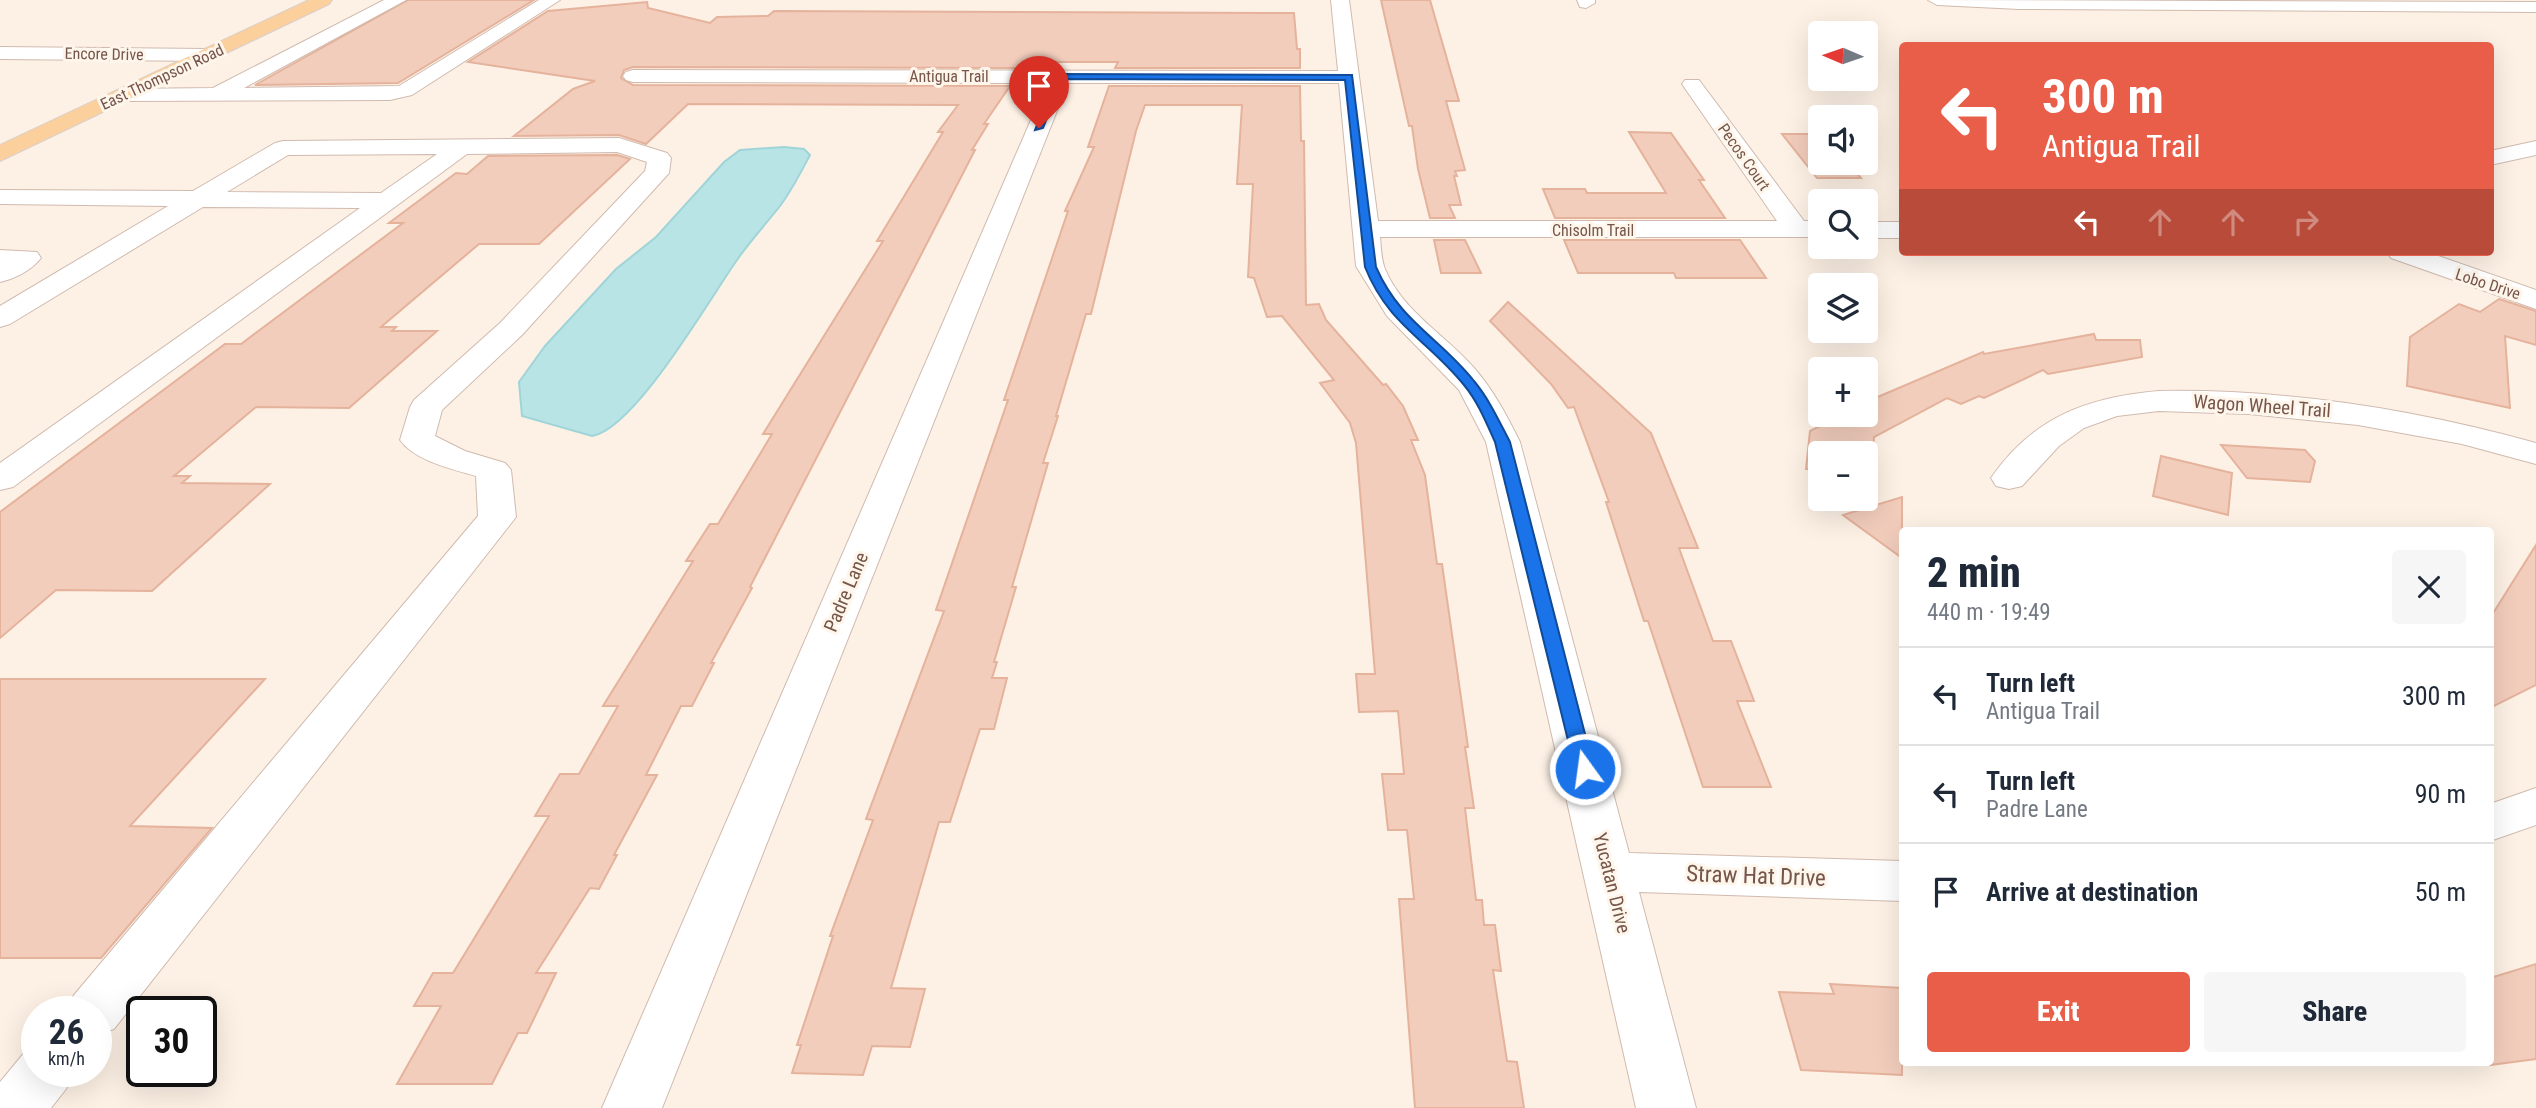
<!DOCTYPE html>
<html lang="en">
<head>
<meta charset="utf-8">
<style>
	:root { --surface:#fff; --page:#f6f6f7; --text:#1f2937; --muted:#747a83; --line:#e0e1e3; --accent:#e85e49 }
	body { margin:0; font-family:"Roboto Condensed",sans-serif; background:var(--page); color:var(--text); height:100vh; display:flex; flex-direction:column; font-size:26px; white-space:nowrap }
	* { box-sizing:border-box; margin:0 }
	p { font-size:23px; color:var(--muted) }
	.icon { flex:none; width:38px; height:38px; fill:none; stroke:currentColor; stroke-width:2; stroke-linecap:round; stroke-linejoin:round }
	.map { position:relative; flex:1; overflow:hidden }
	.panel { position:absolute; left:1899px; top:527px; width:595px; height:539px; display:flex; flex-direction:column; background:var(--surface); border-radius:7px; box-shadow:0 7px 28px #0002 }
	.panel>* { flex:none }
	.banner { position:absolute; left:1899px; top:42px; width:595px; height:214px; border-radius:7px; box-shadow:0 7px 28px #0002; background:#e85e49; color:#fff; overflow:hidden }
	.needle { width:46px; rotate:272deg }
	.fabs { position:absolute; left:1808px; top:21px; display:grid; gap:14px }
	.fabs a { display:grid; place-items:center; width:70px; height:70px; border-radius:7px; background:var(--surface); box-shadow:0 7px 28px #0002; font-size:35px }
	.speed { position:absolute; left:21px; top:996px; display:flex; gap:14px; font-size:35px; font-weight:700; text-align:center }
	.speed>* { display:grid; place-content:center; width:91px; height:91px; border-radius:50%; background:var(--surface); box-shadow:0 7px 28px #0002; line-height:1 }
	.speed small { font-size:18px; font-weight:400 }
	.speed .limit { border:4px solid #111; border-radius:10px; background:#fff; color:#111 }
	.pin { position:absolute; display:grid; place-items:center; width:60px; height:60px; color:#fff; margin:-72px -30px; border-radius:50% 50% 50% 0; rotate:-45deg; box-shadow:0 0 7px #0007 }
	.pin .icon { rotate:45deg }
	.me { position:absolute; width:77px; margin:-38px; rotate:346deg; stroke-linejoin:round; filter:drop-shadow(0 0 5px #0008) }
	.turn { display:flex; align-items:center; gap:24px; height:147px; padding:0 28px; font-size:32px }
	.turn .icon { width:91px; height:91px; stroke-width:2.5 }
	.turn b { display:block; font-size:49px; line-height:60px }
	.lanes { display:flex; align-items:center; height:66px; padding:0 28px; background:#0003; justify-content:center; gap:35px; direction:ltr }
	.lanes .off { opacity:.35 }
	.round { display:grid; place-items:center; flex:none; width:74px; height:74px; border-radius:7px; background:var(--page) }
	.summary { display:flex; align-items:center; justify-content:space-between; height:119px; padding:0 28px }
	h1 { font-size:42px; font-weight:800; line-height:52px }
	.primary-button { display:flex; gap:14px; margin-top:auto; padding:14px 28px }
	.primary-button a { flex:1; height:80px; border-radius:7px; background:var(--accent); color:#fff; font-size:28px; font-weight:800; line-height:80px; text-align:center }
	.primary-button a+a { background:var(--page); color:var(--text) }
	ul { padding:0; list-style:none }
	li { display:flex; align-items:center; gap:21px; height:98px; padding:0 28px; border-top:2px solid var(--line) }
	li div { flex:1 }
	li b { display:block; font-size:26px }
	li em { font-style:normal }
	.map>svg:first-child { display:block }
</style>
</head>
<body>
<div class="map">
<svg width="2536" height="1108" viewBox="0 0 2536 1108">
	<rect width="100%" height="100%" fill="#fdf1e5"/>
	<path fill="#b9e4e6" stroke="#9fd4d8" stroke-width="2" d="M784 147 804 149 810 155C801 172 792 190 780 206 766 224 750 241 737 260 710 298 635 429 592 436L522 416 519 382 545 346 616 269 656 237 724 162 740 150Z"/>
	<g fill="#f2cdbc" stroke="#e5b29c" stroke-width="2">
		<path d="M408 0H534L398 83 255 85Z"/>
		<path d="M1381 0H1430L1459 101H1446L1465 170 1455 171 1457 176H1454L1461 205H1449L1455 218H1430L1418 169 1412 126H1409Z"/>
		<path d="M647 2 648 8 710 23 717 17 768 16 774 11 1294 13 1297 49H1300V68H1115L1118 62H1025L1022 68 633 67 624 70 621 78 633 85 1010 86 984 124H988L972 150H975L750 587 752 588 711 663H714L692 706H681L646 775H657L614 855H617L599 889 590 888 536 973H556L527 1033H518L492 1084H397L441 1006H414L433 973H453L549 816H535L560 774H579L618 706H603L693 561H686L710 524H718L772 434H763L883 241H877L943 132H938L958 105 688 104 646 144 619 135 514 136 573 89 595 81 468 62 548 11Z"/>
		<path d="M1109 86H1300L1301 141H1304L1306 305 1319 304 1326 320 1383 385 1386 384 1403 406 1418 440H1411L1425 475 1437 564H1442L1468 747H1465L1474 808H1465L1476 900H1482L1484 925H1495L1501 971 1493 970 1507 1061 1517 1062 1524 1108H1415L1399 899H1414L1407 830H1388L1382 774H1404L1398 711 1359 712 1356 674H1375L1356 443 1350 423 1320 383 1334 380 1282 316 1267 317 1254 278 1248 277 1253 184H1237L1242 105H1145L1136 131 1091 314H1086L1056 416H1058L1043 463H1048L1012 587H1016L994 662H997L992 678H1007L994 729H980L950 822H939L891 988 925 989 910 1047 872 1046 863 1075 792 1073 801 1045H797L833 936H830L873 820 866 819 944 611 936 610 1008 400H1004L1068 211H1065L1094 147H1088Z"/>
		<path d="M1629 132 1671 133 1704 180H1699L1725 218H1555L1543 189H1585L1587 193H1666Z"/>
		<path d="M1782 134H1820V163H1848L1861 178H1817Z"/>
		<path d="M617 155 630 159 539 244H479L381 327H396L392 331H437L349 408 256 407 174 476H190L182 483 270 484 152 591 56 590 0 638V512L225 344H241L403 223H389L456 173 467 174 488 156Z"/>
		<path d="M1434 240H1465L1481 273H1441Z"/>
		<path d="M1564 240H1740L1766 278H1676L1674 273H1578Z"/>
		<path d="M2499 299 2536 311V345L2505 336 2510 408 2407 386 2410 337 2459 304 2480 312Z"/>
		<path d="M1508 302 1651 433 1698 548H1679L1713 641H1731L1754 701H1737L1771 787H1703L1648 621H1644L1606 502H1609L1574 407 1568 408 1551 384 1490 321Z"/>
		<path d="M2094 334 2096 340H2140L2142 357 2048 374 2043 370 1984 398 1979 396 1961 404 1947 398 1874 437 1871 480H1866V453H1820V471L1806 469 1810 431 1842 415H1866V402L1983 352 1984 354Z"/>
		<path d="M2221 445 2305 450 2315 461 2310 482 2247 478Z"/>
		<path d="M2161 456 2232 473 2228 515 2153 496Z"/>
		<path d="M1902 497V558L1843 515Z"/>
		<path d="M2536 545V685L2490 708V618Z"/>
		<path d="M0 679H265L130 826 212 828 101 958H0Z"/>
		<path d="M2536 964V1059L2490 1065V978Z"/>
		<path d="M1830 984 1902 988V1075L1801 1070 1779 992 1834 994Z"/>
	</g>
	<g fill="none" stroke-linecap="round" stroke-linejoin="round">
		<defs>
			<g id="minor">
				<path d="M384 0H406L244 88 399 86 539 0H560L412 95 390 100 124 101 117 99 113 95 117 91 124 89 213 88Z"/>
				<path d="M1331 0H1349L1378 221H1777L1682 84 1685 80H1699L1804 221H1820V237H1380C1381 247 1381 259 1385 269 1403 312 1446 335 1475 369 1494 391 1507 416 1520 442L1629 853 1902 861V901L1639 892 1696 1108H1636L1486 442 1459 390 1387 316 1356 266 1339 83H1068L662 1108H602L1047 83 633 82 626 80 623 76 626 72 633 70 1338 71Z"/>
				<path d="M1577 0H1595V3L1586 8 1580 7Z"/>
				<path d="M1928 0 2536 2V12L2019 9 1937 5Z"/>
				<path d="M0 47 208 49 218 55 208 61 0 59Z"/>
				<path d="M619 138 667 153 671 158 669 173 522 335 442 410 435 436 465 451 505 463 511 470 516 517 114 1029 96 1035V1012H66L74 995 478 516 476 476C452 469 415 461 400 440L410 407 414 400 500 323 645 171 647 162 617 152 467 154 13 487 0 490V463L360 208 203 207 10 324 0 327V306L168 206 0 204V190L193 191 275 143 283 141ZM437 154 381 193 227 192 288 155Z"/>
				<path d="M2536 141V155L2490 165V151Z"/>
				<rect x="1866" y="222" width="36" height="16"/>
				<path d="M0 250 37 252 41 258C32 270 14 279 0 282Z"/>
				<path d="M2387 252H2427L2536 290V309L2391 258Z"/>
				<path d="M2159 391C2286 389 2414 409 2536 443V464L2462 444 2358 425 2249 414 2159 411 2117 416 2084 428 2059 446 2022 486 2009 489 1996 486 1991 478C2033 417 2088 397 2159 391Z"/>
				<path d="M2536 788V825L2490 841V804Z"/>
				<path d="M37 1048V1071H74L66 1089 51 1108H0V1082L24 1053Z"/>
			</g>
			<path id="major" d="M309 0H332L329 4 0 161V145Z"/>
		</defs>
		<use href="#minor" stroke="#d0baae" stroke-width="2"/>
		<use href="#major" stroke="#d9cfcc" stroke-width="2"/>
		<use href="#minor" fill="#fff" fill-rule="evenodd"/>
		<use href="#major" fill="#fcd09d" fill-rule="evenodd"/>
	</g>
	<path fill="#1a73e8" stroke="#114b97" stroke-width="2" d="M1060 74 1352 75 1376 267C1400 322 1439 337 1474 381 1489 399 1499 421 1510 442L1594 769 1591 774H1578L1575 769 1495 442C1486 422 1478 402 1464 385 1428 340 1388 325 1365 267L1345 80 1063 79 1043 128 1035 130 1056 76Z"/>
	<g text-anchor="middle" dominant-baseline="central" stroke-width="6" stroke-linejoin="round" paint-order="stroke">
		<g font-size="16" fill="#76554a" stroke="#fff6eb">
			<text transform="translate(104 54) rotate(1)">Encore Drive</text>
			<text x="949" y="76">Antigua Trail</text>
			<text transform="translate(162 77) rotate(-25)">East Thompson Road</text>
			<text transform="translate(1744 157) rotate(55)">Pecos Court</text>
			<text x="1593" y="230">Chisolm Trail</text>
			<text transform="translate(2488 284) rotate(18)">Lobo Drive</text>
		</g>
		<g font-size="19" fill="#76554a" stroke="#fff6eb">
			<text transform="translate(2262 406) rotate(4)">Wagon Wheel Trail</text>
			<text transform="translate(846 592) rotate(-67)">Padre Lane</text>
			<text transform="translate(1612 883) rotate(76)">Yucatan Drive</text>
		</g>
		<g font-size="23" fill="#76554a" stroke="#fff6eb">
			<text transform="translate(1756 876) rotate(2)">Straw Hat Drive</text>
		</g>
	</g>
</svg>
<div class="fabs">
<a><svg class="needle" viewBox="-14 -14 28 28"><path d="M0-13l5 13h-10z" fill="#e53935"/><path d="M0 13l5-13h-10z" fill="#747a83"/></svg></a>
<a><svg class="icon" aria-label="sound" viewBox="0 0 24 24"><path d="M4 9h4l5-4v14l-5-4H4zM17 9q2 3 0 6"/></svg></a>
<a><svg class="icon" aria-label="search" viewBox="0 0 24 24"><circle cx="10" cy="10" r="6"/><path d="M15 15l6 6"/></svg></a>
<a><svg class="icon" aria-label="layers" viewBox="0 0 24 24"><path d="M12 4l9 5-9 5-9-5zM3 14l9 5 9-5"/></svg></a>
<a>+</a>
<a>−</a>
</div>
<div class="speed"><div>26<small>km/h</small></div><div class="limit">30</div></div>
<div class="pin" style="left:1039px;top:128px;background:#d93025"><svg class="icon" aria-label="arrive" viewBox="0 0 24 24"><path d="M6 21V4h12l-3 4 3 4H6"/></svg></div>
<svg class="me" style="left:1585px;top:769px" viewBox="-20 -20 40 40"><circle r="17" fill="#1a73e8" stroke="#fff" stroke-width="3"/><path d="M0-11L8 9 0 5-8 9z" fill="#fff"/></svg>
<div class="banner">
<div class="turn"><svg class="icon" aria-label="left" viewBox="0 0 24 24"><path d="M17 20v-9H6M10 6l-5 5 5 5"/></svg><div><b>300 m</b>Antigua Trail</div></div>
<div class="lanes"><svg class="icon" aria-label="left" viewBox="0 0 24 24"><path d="M17 20v-9H6M10 6l-5 5 5 5"/></svg><svg class="icon off" aria-label="ahead" viewBox="0 0 24 24"><path d="M12 20V5M6 11l6-6 6 6"/></svg><svg class="icon off" aria-label="ahead" viewBox="0 0 24 24"><path d="M12 20V5M6 11l6-6 6 6"/></svg><svg class="icon off" aria-label="right" viewBox="0 0 24 24"><path d="M7 20v-9h11M14 6l5 5-5 5"/></svg></div>
</div>
<section class="panel">
<div class="summary"><div><h1>2 min</h1><p>440 m · 19:49</p></div><a class="round"><svg class="icon" aria-label="close" viewBox="0 0 24 24"><path d="M6 6l12 12M18 6L6 18"/></svg></a></div>
<ul>
<li><svg class="icon" aria-label="left" viewBox="0 0 24 24"><path d="M17 20v-9H6M10 6l-5 5 5 5"/></svg><div><b>Turn left</b><p>Antigua Trail</p></div><em>300 m</em></li>
<li><svg class="icon" aria-label="left" viewBox="0 0 24 24"><path d="M17 20v-9H6M10 6l-5 5 5 5"/></svg><div><b>Turn left</b><p>Padre Lane</p></div><em>90 m</em></li>
<li><svg class="icon" aria-label="arrive" viewBox="0 0 24 24"><path d="M6 21V4h12l-3 4 3 4H6"/></svg><div><b>Arrive at destination</b></div><em>50 m</em></li>
</ul>
<div class="primary-button"><a>Exit</a><a>Share</a></div>
</section>
</div>
</body>
</html>
